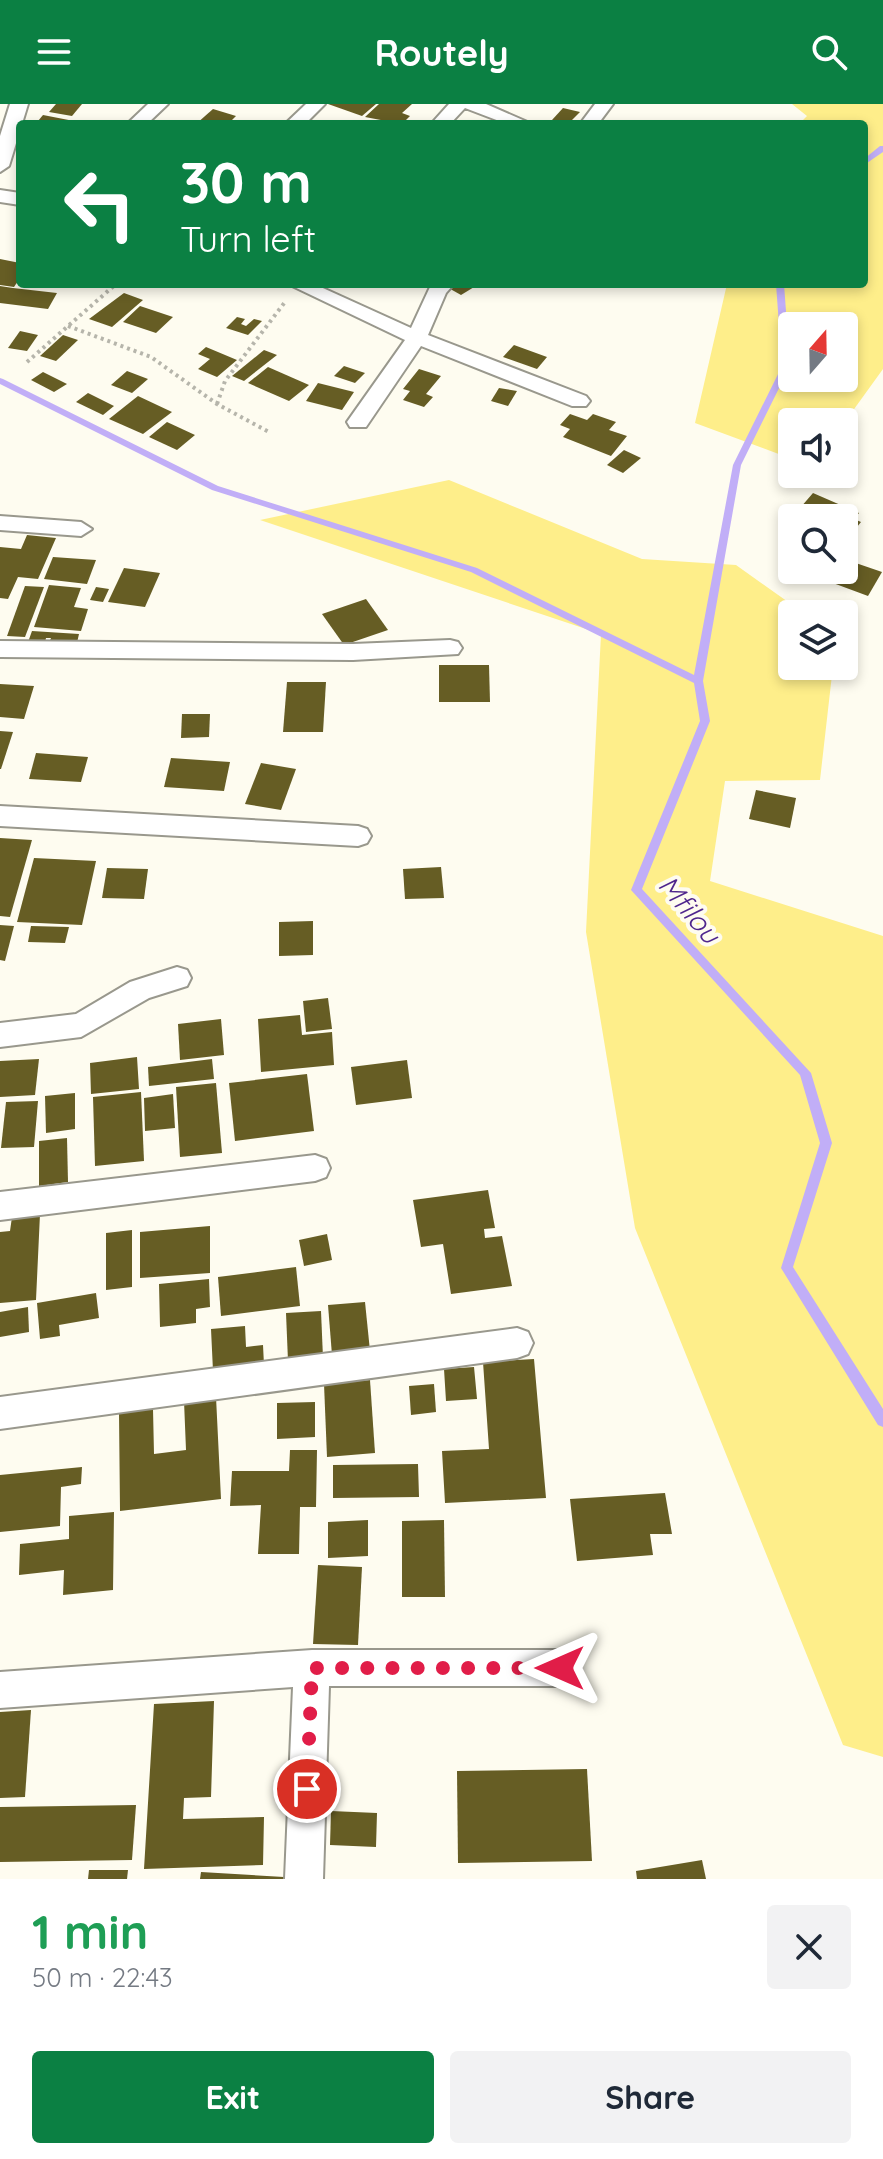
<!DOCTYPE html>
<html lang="en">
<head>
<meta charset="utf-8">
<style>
	:root { --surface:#fff; --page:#f2f2f3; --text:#1f2937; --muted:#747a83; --accent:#0b8043 }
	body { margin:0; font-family:Quicksand,sans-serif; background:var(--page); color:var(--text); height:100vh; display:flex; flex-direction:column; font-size:30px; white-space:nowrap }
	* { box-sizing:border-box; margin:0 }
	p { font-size:26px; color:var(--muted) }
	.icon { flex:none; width:44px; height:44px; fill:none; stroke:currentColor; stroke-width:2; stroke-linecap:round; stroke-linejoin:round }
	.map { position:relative; height:1775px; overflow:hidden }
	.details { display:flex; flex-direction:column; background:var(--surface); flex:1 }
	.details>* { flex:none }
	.top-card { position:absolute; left:16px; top:16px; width:852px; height:168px; border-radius:8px; box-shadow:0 4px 12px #0003; background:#0b8043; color:#fff; overflow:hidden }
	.needle { width:52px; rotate:20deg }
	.fabs { position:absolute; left:778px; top:208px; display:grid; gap:16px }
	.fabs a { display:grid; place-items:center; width:80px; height:80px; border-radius:8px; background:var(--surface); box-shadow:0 4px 12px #0003; font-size:40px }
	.pin { position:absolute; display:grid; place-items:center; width:68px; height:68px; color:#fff; margin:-34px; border:4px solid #fff; border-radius:50%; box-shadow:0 2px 8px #0007 }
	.me { position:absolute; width:88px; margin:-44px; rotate:270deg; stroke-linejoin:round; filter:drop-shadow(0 0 6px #0008) }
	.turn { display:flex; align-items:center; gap:28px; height:168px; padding:0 32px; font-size:36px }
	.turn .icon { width:104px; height:104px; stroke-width:2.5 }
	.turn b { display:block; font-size:56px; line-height:68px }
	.round { display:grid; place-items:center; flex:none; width:84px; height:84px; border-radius:8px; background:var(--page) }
	.head { display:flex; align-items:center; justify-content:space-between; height:136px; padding:0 32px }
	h1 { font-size:48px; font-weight:700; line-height:60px; color:#1e9e55 }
	.button { display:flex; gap:16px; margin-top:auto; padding:16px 32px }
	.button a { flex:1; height:92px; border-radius:8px; background:var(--accent); color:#fff; font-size:32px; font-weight:700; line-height:92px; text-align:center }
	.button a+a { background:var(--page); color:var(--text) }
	header { display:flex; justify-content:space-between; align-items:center; height:104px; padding:0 32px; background:var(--accent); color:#fff; font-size:36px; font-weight:700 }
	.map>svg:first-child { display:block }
</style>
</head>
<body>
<header><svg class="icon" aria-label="menu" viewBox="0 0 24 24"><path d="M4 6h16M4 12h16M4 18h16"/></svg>Routely<svg class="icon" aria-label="search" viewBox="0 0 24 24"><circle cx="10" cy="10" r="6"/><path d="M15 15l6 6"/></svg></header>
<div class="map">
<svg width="883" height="1775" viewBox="0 0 883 1775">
	<rect width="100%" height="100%" fill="#fefcf0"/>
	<g fill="#feee8a" fill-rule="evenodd">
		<path d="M792 0H883V265L844 319 792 318V355L695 319 727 180H864V20H799L807 12ZM792 222H844V274H792Z"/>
		<path d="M449 376 642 455 736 461 805 510H792V562H833L820 676 725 677 710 777 883 832V1653L843 1641 635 1124 586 828 601 530 260 416Z"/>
	</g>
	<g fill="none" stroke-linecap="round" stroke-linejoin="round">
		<g fill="#c1aef7" fill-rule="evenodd">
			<path d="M880 42H883V48L864 61V55Z"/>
			<path d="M776 180H784L790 262 741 361 703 577 710 617 642 785 811 969 832 1039 793 1163 883 1305V1323L878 1321 781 1164 820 1039 800 971 631 786 700 617 694 579 471 468 212 386 0 280V274L3 275 218 382 477 464 694 571 733 361 782 262Z"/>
		</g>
	</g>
	<g fill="#665d24">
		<path d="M56 0H82L72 12 49 8Z"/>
		<path d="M328 0H376L362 12Z"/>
		<path d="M379 0H412L402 9 410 12 402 20 365 13Z"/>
		<path d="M563 4 580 8 568 20 552 16Z"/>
		<path d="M213 5 236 12 228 20H196Z"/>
		<path d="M43 11 84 19V20L38 17Z"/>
		<path d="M0 155 20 159V174L14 183 0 181Z"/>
		<path d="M449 180H479L461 191 445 182Z"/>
		<path d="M0 182 13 184 57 189 48 205 0 199Z"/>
		<path d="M124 189 143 196 112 223 89 215Z"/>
		<path d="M140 202 173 213 156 229 123 218Z"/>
		<path d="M237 213 245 215 241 220 246 222 254 215 262 217 248 231 226 224Z"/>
		<path d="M20 227 38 231 27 247 8 244Z"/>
		<path d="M63 231 78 236 56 257 40 252Z"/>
		<path d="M514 241 547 253 537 265 503 253Z"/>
		<path d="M206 243 237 256 217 273 198 265 210 255 198 250Z"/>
		<path d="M264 246 277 251 244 277 232 272Z"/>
		<path d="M344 262 365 269 355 279 334 272Z"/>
		<path d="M268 263 309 281 289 297 248 279Z"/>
		<path d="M419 265 441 272 426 290 433 293 424 303 403 296 410 287 403 285Z"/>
		<path d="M127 267 148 275 132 289 111 281Z"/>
		<path d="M43 268 67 280 54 288 31 276Z"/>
		<path d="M318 279 354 288 342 306 306 297Z"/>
		<path d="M499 284 517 287 508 302 491 297Z"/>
		<path d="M88 289 114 302 103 311 76 298Z"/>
		<path d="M138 292 172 308 143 330 109 315Z"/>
		<path d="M570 310 587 316 593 310 616 318 609 326 627 332 611 352 563 333 570 325 560 321Z"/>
		<path d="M167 318 195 331 177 346 149 333Z"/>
		<path d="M624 346 641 354 623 369 607 361Z"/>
		<path d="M813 389 859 409 854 415 861 418 848 434 844 432V414L794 411Z"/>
		<path d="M27 431 56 434 38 475 18 473 8 495 0 494V443L21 445Z"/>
		<path d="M53 453 96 456 87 480 44 475Z"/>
		<path d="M847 456 882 468 868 492 833 479Z"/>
		<path d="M124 464 160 469 145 503 108 498Z"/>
		<path d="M49 481 81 484 74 503 88 505 81 527 34 523Z"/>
		<path d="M25 482 44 483 25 533 7 532Z"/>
		<path d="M96 483 109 485 103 498 90 496Z"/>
		<path d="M366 495 388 526 344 541 322 510Z"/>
		<path d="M32 527 79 530 76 543 48 541 51 534H46L44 542 27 541Z"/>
		<path d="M439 561H489L490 598H439Z"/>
		<path d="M287 578H326L323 628H283Z"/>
		<path d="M0 580 34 582 24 615 0 613Z"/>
		<path d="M182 610H210L209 633 181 634Z"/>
		<path d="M0 627 13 628 1 665H0Z"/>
		<path d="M36 649 88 653 81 678 29 675Z"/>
		<path d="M171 654 230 658 224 687 164 683Z"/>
		<path d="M261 659 296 665 281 706 245 700Z"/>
		<path d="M756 686 796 694 790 724 749 715Z"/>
		<path d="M0 734 32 736 10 813 0 812Z"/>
		<path d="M34 754 96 757 82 821 17 818Z"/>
		<path d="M441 763 444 794 405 795 403 765Z"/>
		<path d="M107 764 148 765 144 795 102 794Z"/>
		<path d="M313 817V851L279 852V818Z"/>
		<path d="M0 821 14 822 5 857 0 856Z"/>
		<path d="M31 822 69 823 65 839 28 838Z"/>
		<path d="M328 894 332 925 306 928 303 897Z"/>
		<path d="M300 911 302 931 332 928 334 961 261 968 258 915Z"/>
		<path d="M221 915 224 951 180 956 178 920Z"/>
		<path d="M137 953 139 985 91 990 90 959Z"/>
		<path d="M39 955 35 991 0 993V957Z"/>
		<path d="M212 955 214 975 149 982 148 963Z"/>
		<path d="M407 956 412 994 356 1001 351 963Z"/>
		<path d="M307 970 314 1027 235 1037 229 979Z"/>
		<path d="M216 979 222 1049 180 1053 176 983Z"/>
		<path d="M141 988 144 1057 95 1062 93 993Z"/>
		<path d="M75 989V1025L46 1029 45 992Z"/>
		<path d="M173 990 175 1024 145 1027 144 994Z"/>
		<path d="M38 997 34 1043 1 1044 6 998Z"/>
		<path d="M67 1034 68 1078 39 1082V1037Z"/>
		<path d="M488 1086 495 1124 484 1125 485 1134 502 1132 512 1182 451 1190 443 1140 421 1143 413 1096Z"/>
		<path d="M40 1110 36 1196 0 1199V1128L10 1127 12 1113Z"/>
		<path d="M210 1122V1169L140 1174V1128Z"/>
		<path d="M132 1126V1183L106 1186V1129Z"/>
		<path d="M327 1130 332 1156 304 1162 299 1136Z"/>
		<path d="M296 1163 300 1202 221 1212 218 1173Z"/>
		<path d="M209 1175 210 1203 196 1205V1219L160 1223 159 1180Z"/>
		<path d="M96 1189 99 1214 59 1221 60 1232 40 1235 37 1199Z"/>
		<path d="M365 1198 370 1247 332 1251 328 1201Z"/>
		<path d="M28 1203 29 1228 0 1233V1208Z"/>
		<path d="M321 1207 323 1254 288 1257 286 1209Z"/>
		<path d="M245 1222 246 1243 263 1241 264 1261 213 1267 211 1225Z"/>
		<path d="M534 1255 546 1394 445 1399 442 1347 489 1345 483 1258Z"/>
		<path d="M474 1263 477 1295 446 1297 444 1265Z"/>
		<path d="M370 1276 375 1349 327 1353 324 1280Z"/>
		<path d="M434 1280 436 1308 411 1311 409 1282Z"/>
		<path d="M216 1293 221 1395 120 1407 119 1309 153 1305 154 1350 186 1346 184 1297Z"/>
		<path d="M315 1298V1333L277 1335V1299Z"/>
		<path d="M290 1346H317L316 1403H300L299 1450H258L261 1401 230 1402 232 1367H289Z"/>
		<path d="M418 1360 419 1393 333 1394V1361Z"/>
		<path d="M82 1363 81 1380 61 1383 60 1422 0 1428V1371Z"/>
		<path d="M665 1389 672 1430H650L653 1451 577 1457 570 1395Z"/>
		<path d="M114 1408 113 1486 63 1491 64 1466 19 1471 20 1440 69 1435V1412Z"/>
		<path d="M368 1416V1452L328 1454V1418Z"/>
		<path d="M444 1416 445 1493H402V1417Z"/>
		<path d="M318 1461 362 1463 358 1541 313 1540Z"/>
		<path d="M214 1597 211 1693 184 1694 183 1715 264 1713 263 1761 144 1765 154 1600Z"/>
		<path d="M31 1606 25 1693 0 1694V1608Z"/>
		<path d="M587 1665 592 1757 458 1759 457 1667Z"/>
		<path d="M136 1701 132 1756 0 1758V1703Z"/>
		<path d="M331 1707 377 1709 376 1743 330 1741Z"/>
		<path d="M702 1756 706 1775H637L636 1767Z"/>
		<path d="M89 1766H128L127 1775H88Z"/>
		<path d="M201 1768 284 1773V1775H200Z"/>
	</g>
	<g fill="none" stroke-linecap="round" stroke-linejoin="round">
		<defs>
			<g id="minor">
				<path d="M10 0H28L9 62 0 68V32Z"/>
				<path d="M148 0H168L147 20H127Z"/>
				<path d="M306 0H325L305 20H285Z"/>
				<path d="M449 0H486L532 20H507L465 4 450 20H431Z"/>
				<path d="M595 0H613L598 20H580Z"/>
				<path d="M0 86 20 89V101L0 98Z"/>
				<path d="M288 180H314L411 224 430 183 454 180 446 189 428 231 586 292 590 297 586 302H572L421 242 366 323H350L347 318 405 236Z"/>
				<path d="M0 412 81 418 92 425 81 432 0 426Z"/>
				<path d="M450 536 458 538 462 544 458 550 353 556 0 553V537L353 540Z"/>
				<path d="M0 702 358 722 367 725 371 732 367 739 358 742 0 722Z"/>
				<path d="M177 863 187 866 191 874 187 882 149 894 81 933 0 943V919L76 910 130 878Z"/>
				<path d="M315 1051 326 1055 330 1064 326 1073 315 1077 0 1116V1088Z"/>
				<path d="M517 1224 528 1228 533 1239 528 1250 517 1254 0 1325V1293Z"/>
				<path d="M312 1546H560L573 1551 578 1564 573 1577 560 1582H329L323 1775H285L293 1583 0 1604V1568Z"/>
			</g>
		</defs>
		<use href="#minor" stroke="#99988d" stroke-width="4"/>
		<g stroke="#b6b5ab" stroke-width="4" stroke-dasharray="3 4" stroke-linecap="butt">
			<path d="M68 222 151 253 217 300 269 328"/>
			<path d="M27 258 116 180"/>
			<path d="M217 300 225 277 285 198"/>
		</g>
		<use href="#minor" fill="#fff" fill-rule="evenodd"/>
	</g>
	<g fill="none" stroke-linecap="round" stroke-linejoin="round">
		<path stroke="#e11d48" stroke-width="14" stroke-dasharray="0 25.2" d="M307 1685 312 1564H560"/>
	</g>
	<g text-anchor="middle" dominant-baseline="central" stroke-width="8" stroke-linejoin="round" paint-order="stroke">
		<g font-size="28" font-style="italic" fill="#4f268d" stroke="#fefcf0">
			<text transform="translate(690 805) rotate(50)">Mfilou</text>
		</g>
	</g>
</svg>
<div class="fabs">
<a><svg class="needle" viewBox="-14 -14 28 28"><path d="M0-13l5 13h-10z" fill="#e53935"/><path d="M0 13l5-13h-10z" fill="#747a83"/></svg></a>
<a><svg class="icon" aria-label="sound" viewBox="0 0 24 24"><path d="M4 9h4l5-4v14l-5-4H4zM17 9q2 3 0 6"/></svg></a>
<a><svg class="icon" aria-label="search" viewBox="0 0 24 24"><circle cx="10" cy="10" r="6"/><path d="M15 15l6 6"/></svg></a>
<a><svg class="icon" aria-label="layers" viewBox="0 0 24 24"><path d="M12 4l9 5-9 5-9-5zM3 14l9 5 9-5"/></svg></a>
</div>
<div class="pin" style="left:307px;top:1685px;background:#d93025"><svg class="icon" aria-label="arrive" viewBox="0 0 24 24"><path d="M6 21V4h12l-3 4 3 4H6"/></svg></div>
<svg class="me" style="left:560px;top:1564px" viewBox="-20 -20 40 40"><path d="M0-17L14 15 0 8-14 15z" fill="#e11d48" stroke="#fff" stroke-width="4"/></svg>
<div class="top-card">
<div class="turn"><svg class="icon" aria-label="left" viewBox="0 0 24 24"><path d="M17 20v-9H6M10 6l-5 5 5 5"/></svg><div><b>30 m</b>Turn left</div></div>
</div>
</div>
<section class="details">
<div class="head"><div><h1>1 min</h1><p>50 m · 22:43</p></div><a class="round"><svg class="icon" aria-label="close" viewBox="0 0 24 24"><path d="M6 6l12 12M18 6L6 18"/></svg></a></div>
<div class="button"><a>Exit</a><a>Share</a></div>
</section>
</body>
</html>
